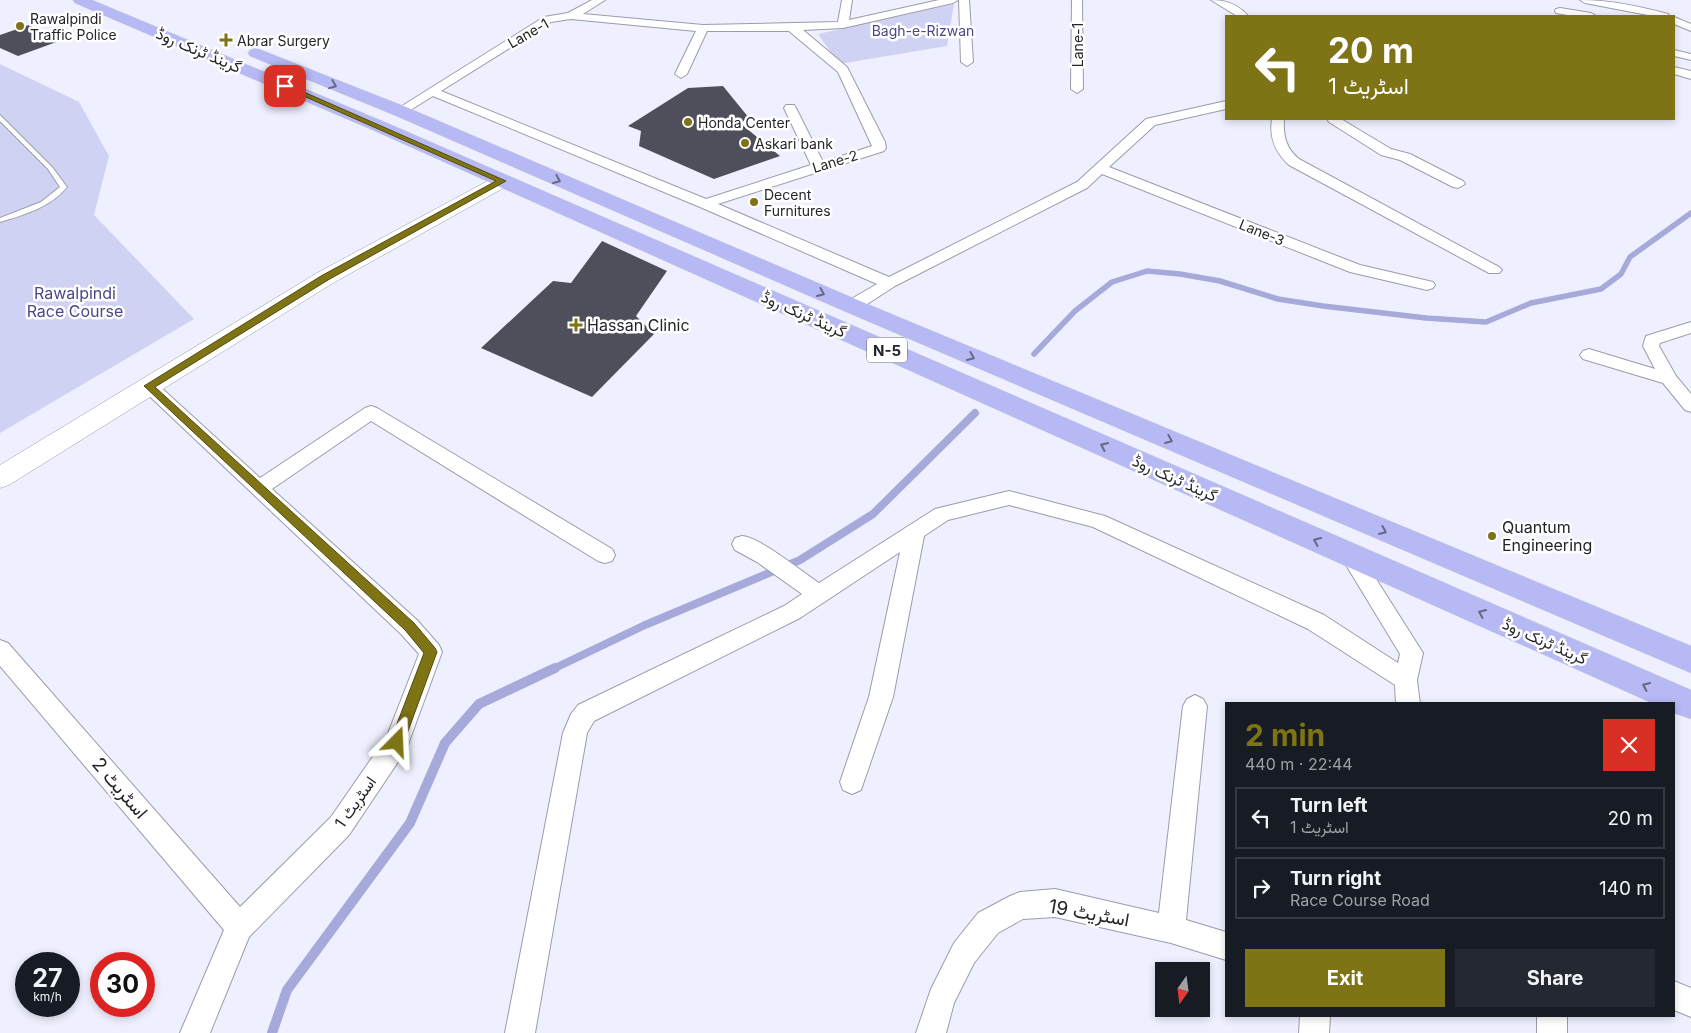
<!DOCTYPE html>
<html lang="en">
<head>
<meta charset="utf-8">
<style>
	:root { --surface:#171b24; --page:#242831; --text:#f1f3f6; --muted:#9ea1a6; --line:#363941; --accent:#7e7315 }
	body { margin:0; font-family:Inter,Vazirmatn,sans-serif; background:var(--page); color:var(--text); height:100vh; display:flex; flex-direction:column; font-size:19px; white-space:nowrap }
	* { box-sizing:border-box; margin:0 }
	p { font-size:16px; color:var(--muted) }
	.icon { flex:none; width:28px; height:28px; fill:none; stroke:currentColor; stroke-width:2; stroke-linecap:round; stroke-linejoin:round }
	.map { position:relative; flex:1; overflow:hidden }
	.details { position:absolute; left:1225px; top:702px; width:450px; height:315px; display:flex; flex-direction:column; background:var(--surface); border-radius:0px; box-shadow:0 2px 8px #0003 }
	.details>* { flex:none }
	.top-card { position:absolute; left:1225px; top:15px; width:450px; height:105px; border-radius:0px; box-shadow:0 2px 8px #0003; background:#7e7315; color:#fff; overflow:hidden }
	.needle { width:32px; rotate:194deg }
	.tools { position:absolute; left:1155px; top:962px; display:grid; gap:10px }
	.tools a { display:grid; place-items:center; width:55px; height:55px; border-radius:0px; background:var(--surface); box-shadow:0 2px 8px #0003; font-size:25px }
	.speed { position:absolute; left:15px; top:952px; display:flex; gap:10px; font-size:25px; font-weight:700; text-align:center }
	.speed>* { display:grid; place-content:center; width:65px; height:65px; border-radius:50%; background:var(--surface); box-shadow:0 2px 8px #0003; line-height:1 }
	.speed small { font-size:12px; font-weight:400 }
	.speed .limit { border:8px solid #d22; background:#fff; color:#111 }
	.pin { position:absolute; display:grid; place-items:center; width:42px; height:42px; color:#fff; margin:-21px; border-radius:10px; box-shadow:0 2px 8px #0006 }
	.me { position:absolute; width:55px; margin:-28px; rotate:21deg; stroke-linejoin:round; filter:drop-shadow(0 0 4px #0008) }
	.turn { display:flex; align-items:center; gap:18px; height:105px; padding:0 20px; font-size:22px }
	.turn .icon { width:65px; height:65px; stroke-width:2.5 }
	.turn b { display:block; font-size:35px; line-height:42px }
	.round { display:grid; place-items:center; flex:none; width:52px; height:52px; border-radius:0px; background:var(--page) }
	.head { display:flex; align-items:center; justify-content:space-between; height:85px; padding:0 20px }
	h1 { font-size:30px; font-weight:700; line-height:38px; color:var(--accent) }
	.action { display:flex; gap:10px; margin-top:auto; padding:10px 20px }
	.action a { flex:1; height:58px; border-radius:0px; background:var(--accent); color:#fff; font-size:20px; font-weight:700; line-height:58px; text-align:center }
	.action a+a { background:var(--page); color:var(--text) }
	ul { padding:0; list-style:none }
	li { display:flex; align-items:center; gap:15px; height:62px; margin:0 10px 8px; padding:0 10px; border:2px solid var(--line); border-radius:0px }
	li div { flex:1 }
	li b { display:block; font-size:19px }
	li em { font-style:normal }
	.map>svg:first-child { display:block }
</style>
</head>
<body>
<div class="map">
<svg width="1691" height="1033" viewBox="0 0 1691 1033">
	<rect width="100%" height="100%" fill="#eff0ff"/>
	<g fill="#cfd2f3">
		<path d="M954 4 947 46 839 64 818 34Z"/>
		<path d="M0 64 79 102 109 156 94 215 194 319 0 433Z"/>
	</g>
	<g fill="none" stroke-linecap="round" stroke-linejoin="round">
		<path stroke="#a6a9d9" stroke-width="5.5" d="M1034 354 1075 311 1112 282 1147 271 1180 274 1220 281 1278 299 1323 306 1426 318 1486 322 1531 303 1601 289 1621 274 1630 257 1691 213"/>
		<path stroke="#a6a9d9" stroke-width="8" d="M553 669 645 625 800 560 873 514 975 413"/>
		<path stroke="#a6a9d9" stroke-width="10" d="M272 1033 287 990 410 823 445 743 479 704 555 668"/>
	</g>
	<g fill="#4e4f5b">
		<path d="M29 25 62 40 18 56 0 48V35Z"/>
		<path d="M723 86 749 118 740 123 780 156 714 179 639 146 641 131 628 126 688 88Z"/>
		<path d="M602 241 667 271 636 316 654 334 592 397 481 348 553 281 571 283Z"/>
	</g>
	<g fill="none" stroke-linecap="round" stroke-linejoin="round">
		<defs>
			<path id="lane" d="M0 115 52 167 67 187C51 207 24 215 0 222V218L41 202 60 187 48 169 0 121Z"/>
			<g id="street">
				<path d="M592 0H605L583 14 703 25 838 22 842 0H852L849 20 939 0H958L953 3 843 28 803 30 847 67 885 142 886 148 884 151 718 204 889 277 1077 182 1146 119 1226 101V109L1155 125 1109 167 1360 265 1433 282 1435 285 1433 288 1427 290 1350 272 1102 174 1087 188 895 286 858 310H846L844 306 846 302 877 284 700 207 433 96 404 114 400 115 394 111 544 17 568 13ZM571 19 696 31 675 74 681 78 687 74 707 31H789L838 72 872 146 823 162 796 108 794 105H786L784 108 811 165 706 199 441 91 551 22Z"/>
				<path d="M959 0H969L973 62 967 66 961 62Z"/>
				<path d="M1072 0H1082L1083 89 1077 93 1071 89Z"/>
				<path d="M1211 0C1226 0 1238 4 1248 16H1237Z"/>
				<path d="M1580 0C1610 0 1638 6 1668 14L1669 16H1653L1585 3Z"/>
				<path d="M1560 8 1591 13 1596 16H1573L1556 13 1555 11 1556 9Z"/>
				<path d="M1674 17 1691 24V31L1674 24Z"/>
				<path d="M1674 50 1691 54V60L1674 56Z"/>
				<path d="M1674 67 1691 71V79L1674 74Z"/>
				<path d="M1272 119H1284C1283 136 1286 148 1299 159L1499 267 1502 270 1499 273H1489L1289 165C1275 152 1269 138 1272 119Z"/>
				<path d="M1327 119H1341L1391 149 1410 154 1463 181 1465 184 1458 188 1453 187 1400 160 1381 155 1329 122Z"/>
				<path d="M1691 322V333L1660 343 1659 346 1676 376 1691 394V412L1685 410 1663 383 1583 359 1580 355 1583 351 1589 349 1655 369 1643 346 1646 336Z"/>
				<path d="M149 380 155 382 260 478 365 408 371 406 377 408 612 549 615 555 612 561 605 563 598 561 371 421 272 489 417 620 439 645 442 652 406 750 349 835 249 937 210 1033H180L224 930 0 666V640L8 643 240 907 331 817 387 736 419 654 401 634 143 390 140 386 143 382Z"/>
				<path d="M1009 491 1105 516 1324 615 1398 663 1400 654 1340 555 1343 549 1350 547 1357 549 1423 653 1417 680 1420 704H1396L1395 685 1308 629 1093 527 1009 505 948 520 924 536 893 697 861 790 852 794 843 790 840 782 869 697 900 552 800 618 594 721 587 733 535 1033H505L563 733 571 714 578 705 784 606 802 594 757 562 735 550 732 544 735 538C735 538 742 536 742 536 758 536 804 573 819 583L935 509Z"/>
				<path d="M1195 695 1203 699 1207 706 1186 920 1226 932V960L1171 943 1055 917 1023 919 998 933 974 963 954 1003 946 1033H916L931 989 954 943 978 913 1010 896 1020 892 1055 889 1159 913 1183 706 1187 699Z"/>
				<path d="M1674 981 1691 988V1017L1674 1010Z"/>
				<path d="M1300 1016H1330L1329 1033H1299Z"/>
				<rect x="1537" y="1016" width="30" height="17"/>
			</g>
			<path id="secondary" d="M502 175 509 177 512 181 509 185 333 283 9 485 0 488V465L317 273 495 177Z"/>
			<g id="highway">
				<path d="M73 0H92L387 123 1691 690V719L1674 713V704H1654L375 131 75 3Z"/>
				<path d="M256 48 406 107 860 301 1691 646V673L844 311 394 115 250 56 248 53 250 50Z"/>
			</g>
		</defs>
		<use href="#lane" stroke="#9a9ca9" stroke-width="2"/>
		<use href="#street" stroke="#9a9ca9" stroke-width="2"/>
		<use href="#secondary" stroke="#9a9ca9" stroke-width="1"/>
		<use href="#highway" stroke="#d3d3d4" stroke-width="1"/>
		<use href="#lane" fill="#fff" fill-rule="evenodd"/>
		<use href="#street" fill="#fff" fill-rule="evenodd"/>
		<use href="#secondary" fill="#fff" fill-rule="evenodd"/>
		<use href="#highway" fill="#b7b9f4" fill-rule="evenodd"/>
	</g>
	<defs><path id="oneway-chevron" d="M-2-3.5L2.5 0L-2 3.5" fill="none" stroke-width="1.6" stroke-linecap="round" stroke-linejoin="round" transform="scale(1.25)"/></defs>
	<g stroke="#666885">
		<use href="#oneway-chevron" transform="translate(333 85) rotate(22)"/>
		<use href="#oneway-chevron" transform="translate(557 180) rotate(23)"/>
		<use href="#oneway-chevron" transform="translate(821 293) rotate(23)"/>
		<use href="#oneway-chevron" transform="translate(971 357) rotate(23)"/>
		<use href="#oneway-chevron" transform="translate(1169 440) rotate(23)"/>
		<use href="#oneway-chevron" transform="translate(1104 446) rotate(-156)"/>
		<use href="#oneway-chevron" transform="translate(1383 531) rotate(23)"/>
		<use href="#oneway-chevron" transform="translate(1317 541) rotate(-156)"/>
		<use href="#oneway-chevron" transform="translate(1482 613) rotate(-156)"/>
		<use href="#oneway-chevron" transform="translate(1646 686) rotate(-156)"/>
	</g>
	<path fill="#7e7315" stroke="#524b0e" d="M283 85H288L506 181 328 280 155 387 414 623 435 648 437 652 404 742 402 747 397 748 392 747 390 742 424 653 405 630 144 386 321 276 496 181 283 87Z"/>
	<g fill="#7e7315" stroke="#fff" stroke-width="2">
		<circle cx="20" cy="26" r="5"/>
		<path d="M223.5 32.5h5v5h5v5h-5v5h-5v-5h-5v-5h5z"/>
		<circle cx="688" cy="122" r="5"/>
		<circle cx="745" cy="143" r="5"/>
		<circle cx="754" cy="202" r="5"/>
		<path d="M573.5 317.5h5v5h5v5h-5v5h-5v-5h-5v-5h5z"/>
		<circle cx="1492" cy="536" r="5"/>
	</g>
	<g text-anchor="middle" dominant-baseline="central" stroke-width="5" stroke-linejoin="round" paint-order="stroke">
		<g font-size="14" fill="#24252a" stroke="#fff" text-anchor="start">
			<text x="30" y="18">Rawalpindi<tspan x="30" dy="16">Traffic Police</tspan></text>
			<text x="237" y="40">Abrar Surgery</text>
			<text x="698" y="122">Honda Center</text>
			<text x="755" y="143">Askari bank</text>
			<text x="764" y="194">Decent<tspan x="764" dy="16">Furnitures</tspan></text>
		</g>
		<g font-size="14" fill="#4a4886" stroke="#fff">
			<text x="923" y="30">Bagh-e-Rizwan</text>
		</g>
		<g font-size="14" fill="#24252a" stroke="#fff">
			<text transform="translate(528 33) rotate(-30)">Lane-1</text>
			<text transform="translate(1077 45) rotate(-90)">Lane-1</text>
			<text transform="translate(835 161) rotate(-17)">Lane-2</text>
			<text transform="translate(1262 232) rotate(22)">Lane-3</text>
		</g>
		<rect fill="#fff" stroke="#66666a" stroke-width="1" x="867" y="337.5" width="40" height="25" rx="4"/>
		<g font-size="15" font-weight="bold" fill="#24252a">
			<text x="887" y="350">N-5</text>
		</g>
		<g font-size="16" fill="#24252a" stroke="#fff">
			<text transform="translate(199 50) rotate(23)">گرینڈ ٹرنک روڈ</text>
			<text transform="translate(804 314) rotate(24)">گرینڈ ٹرنک روڈ</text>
			<text transform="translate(1175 478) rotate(24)">گرینڈ ٹرنک روڈ</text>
			<text transform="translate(1545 641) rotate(24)">گرینڈ ٹرنک روڈ</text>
			<text transform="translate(355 802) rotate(-55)">اسٹریٹ 1</text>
		</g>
		<g font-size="16" fill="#4a4886" stroke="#fff">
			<text x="75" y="293">Rawalpindi<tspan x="75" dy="18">Race Course</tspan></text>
		</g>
		<g font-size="16" fill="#24252a" stroke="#fff" text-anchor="start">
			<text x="587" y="325">Hassan Clinic</text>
			<text x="1502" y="527">Quantum<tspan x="1502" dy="18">Engineering</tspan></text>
		</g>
		<g font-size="19" fill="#24252a" stroke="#fff">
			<text transform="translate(120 788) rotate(49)">اسٹریٹ 2</text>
			<text transform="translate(1089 913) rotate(10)">اسٹریٹ 19</text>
		</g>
	</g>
</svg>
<div class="tools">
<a><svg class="needle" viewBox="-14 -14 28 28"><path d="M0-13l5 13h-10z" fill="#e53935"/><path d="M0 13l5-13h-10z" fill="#9ea1a6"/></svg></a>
</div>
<div class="speed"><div>27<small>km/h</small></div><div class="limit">30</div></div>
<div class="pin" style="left:285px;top:86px;background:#d93025"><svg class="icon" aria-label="arrive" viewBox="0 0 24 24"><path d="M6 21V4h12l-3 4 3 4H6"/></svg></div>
<svg class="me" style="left:397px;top:742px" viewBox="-20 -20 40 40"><path d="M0-17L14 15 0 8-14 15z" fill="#7e7315" stroke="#fff" stroke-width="4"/></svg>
<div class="top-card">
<div class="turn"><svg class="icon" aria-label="left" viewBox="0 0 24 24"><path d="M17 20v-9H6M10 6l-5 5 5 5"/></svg><div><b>20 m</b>اسٹریٹ 1</div></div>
</div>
<section class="details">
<div class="head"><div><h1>2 min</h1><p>440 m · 22:44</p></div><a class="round" style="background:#d93025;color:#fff"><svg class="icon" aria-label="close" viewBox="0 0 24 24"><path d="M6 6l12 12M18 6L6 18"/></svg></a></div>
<ul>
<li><svg class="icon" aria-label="left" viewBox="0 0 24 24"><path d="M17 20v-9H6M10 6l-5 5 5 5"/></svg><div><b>Turn left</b><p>اسٹریٹ 1</p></div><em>20 m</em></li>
<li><svg class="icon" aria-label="right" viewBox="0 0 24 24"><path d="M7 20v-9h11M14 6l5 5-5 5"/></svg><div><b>Turn right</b><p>Race Course Road</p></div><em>140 m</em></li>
</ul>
<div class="action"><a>Exit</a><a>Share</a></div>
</section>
</div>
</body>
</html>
